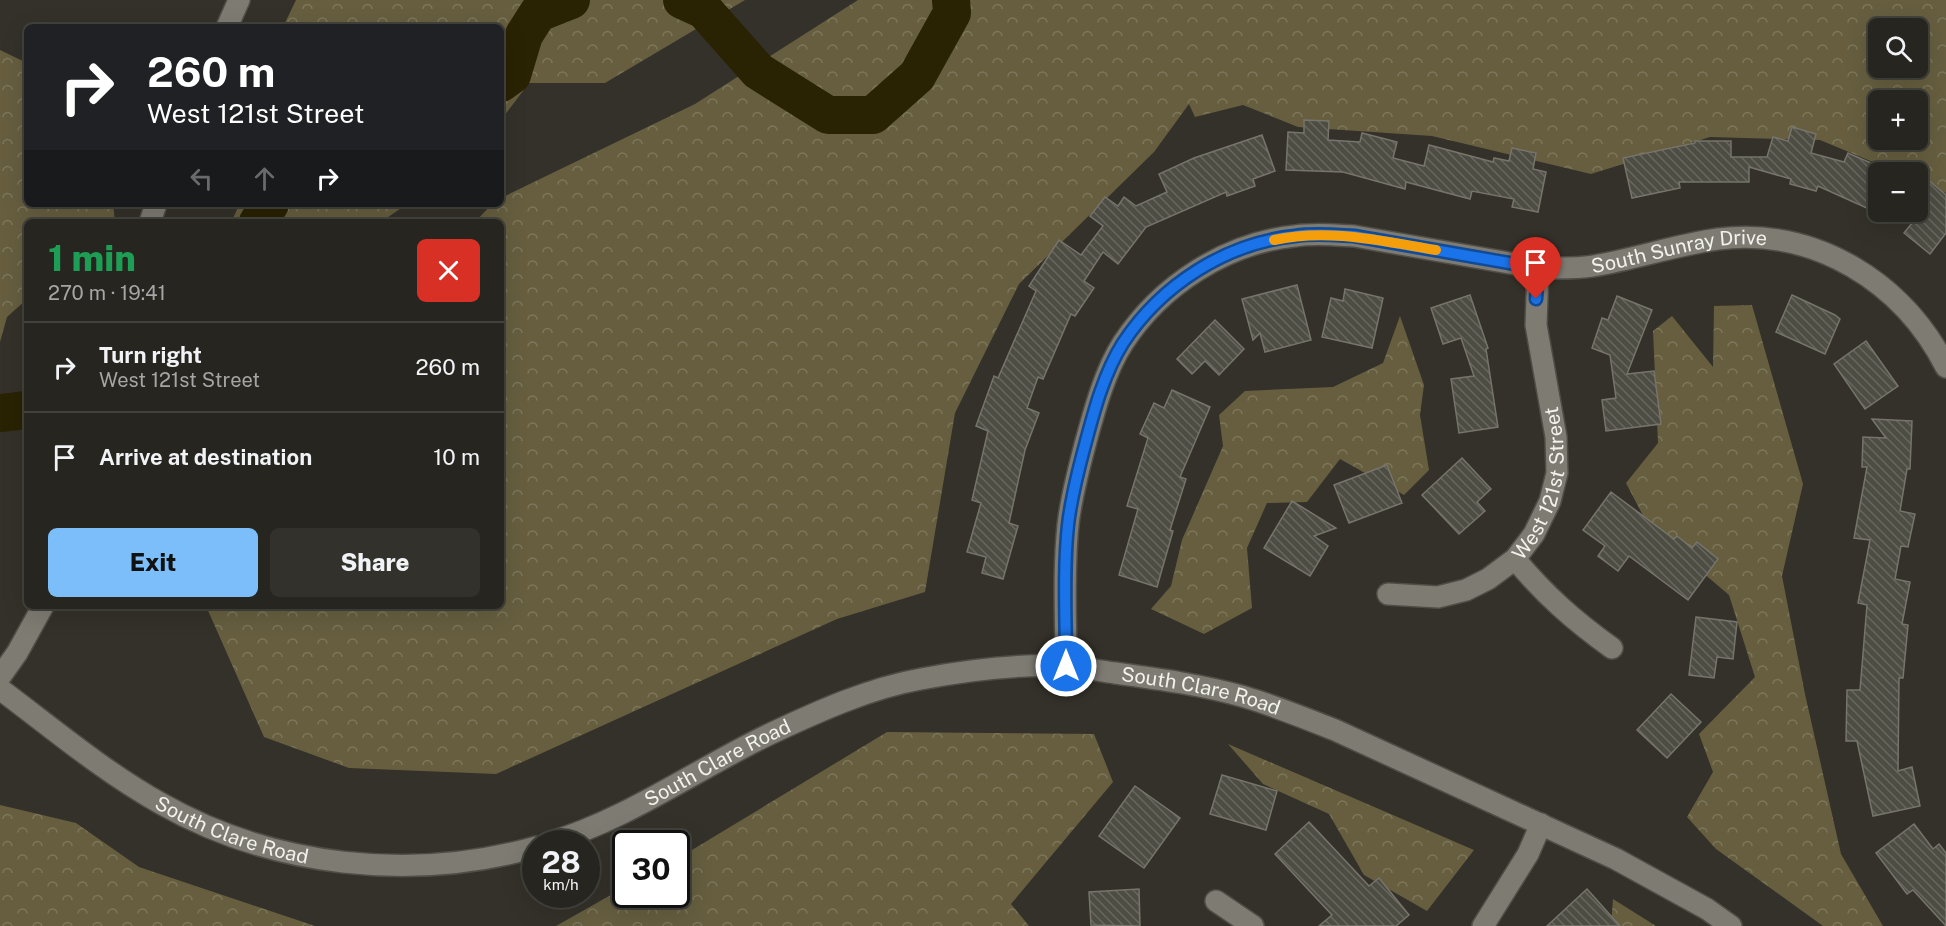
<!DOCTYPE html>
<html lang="en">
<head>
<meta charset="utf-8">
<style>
	:root { --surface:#26251f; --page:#32312c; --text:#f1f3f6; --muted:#a4a5a4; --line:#42423d; --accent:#7cbef9 }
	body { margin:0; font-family:"Public Sans",sans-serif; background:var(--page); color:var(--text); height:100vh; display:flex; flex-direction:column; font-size:22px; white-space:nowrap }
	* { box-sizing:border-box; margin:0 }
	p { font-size:20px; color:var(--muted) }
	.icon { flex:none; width:33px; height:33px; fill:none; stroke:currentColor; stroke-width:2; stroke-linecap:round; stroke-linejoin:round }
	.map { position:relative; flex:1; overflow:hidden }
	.details { position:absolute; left:24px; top:219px; width:480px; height:390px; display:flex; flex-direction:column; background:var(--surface); border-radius:9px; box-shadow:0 6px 24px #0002,0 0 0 2px var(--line) }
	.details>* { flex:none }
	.hud { position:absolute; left:24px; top:24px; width:480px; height:183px; border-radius:9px; box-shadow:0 6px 24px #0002,0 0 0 2px var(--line); background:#202124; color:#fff; overflow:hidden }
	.fabs { position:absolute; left:1868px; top:18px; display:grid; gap:12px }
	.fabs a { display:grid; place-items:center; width:60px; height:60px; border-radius:9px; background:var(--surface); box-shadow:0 6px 24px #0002,0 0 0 2px var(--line); font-size:30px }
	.speed { position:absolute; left:522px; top:830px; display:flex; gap:12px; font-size:30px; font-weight:700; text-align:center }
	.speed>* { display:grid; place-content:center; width:78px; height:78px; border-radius:50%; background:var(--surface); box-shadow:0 6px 24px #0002,0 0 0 2px var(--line); line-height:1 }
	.speed small { font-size:15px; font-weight:400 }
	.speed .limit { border:3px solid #111; border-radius:9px; background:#fff; color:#111 }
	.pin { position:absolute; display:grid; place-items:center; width:51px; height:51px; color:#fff; margin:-62px -26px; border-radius:50% 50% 50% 0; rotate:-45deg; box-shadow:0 0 6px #0007 }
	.pin .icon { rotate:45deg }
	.me { position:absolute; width:66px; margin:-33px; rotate:0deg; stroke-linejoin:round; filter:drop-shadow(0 0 4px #0008) }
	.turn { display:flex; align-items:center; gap:21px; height:126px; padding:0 24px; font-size:27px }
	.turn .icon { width:78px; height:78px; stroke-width:2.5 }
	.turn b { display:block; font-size:42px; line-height:51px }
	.lanes { display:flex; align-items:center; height:57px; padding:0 24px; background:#0003; justify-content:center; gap:30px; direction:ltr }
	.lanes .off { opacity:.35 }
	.round { display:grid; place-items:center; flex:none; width:63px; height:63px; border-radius:9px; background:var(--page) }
	.overview { display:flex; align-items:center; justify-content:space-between; height:102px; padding:0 24px }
	h1 { font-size:36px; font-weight:800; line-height:45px; color:#1e9e55 }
	.cta { display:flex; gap:12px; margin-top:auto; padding:12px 24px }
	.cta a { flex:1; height:69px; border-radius:9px; background:var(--accent); color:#111; font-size:24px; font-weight:800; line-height:69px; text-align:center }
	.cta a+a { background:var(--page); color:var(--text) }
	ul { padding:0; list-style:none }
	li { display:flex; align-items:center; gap:18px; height:90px; padding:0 24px; border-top:2px solid var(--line) }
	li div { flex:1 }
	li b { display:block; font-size:22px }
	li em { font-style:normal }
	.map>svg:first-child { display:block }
</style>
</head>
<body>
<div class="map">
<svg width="1946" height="926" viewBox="0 0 1946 926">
	<defs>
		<pattern id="forest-crowns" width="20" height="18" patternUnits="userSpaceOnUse" patternTransform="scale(1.5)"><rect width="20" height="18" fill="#665e3f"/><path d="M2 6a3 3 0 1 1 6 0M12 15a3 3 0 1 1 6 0" fill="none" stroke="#7c765b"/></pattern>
		<pattern id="building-back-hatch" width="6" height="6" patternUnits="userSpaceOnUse" patternTransform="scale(1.5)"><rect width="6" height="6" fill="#4e4d44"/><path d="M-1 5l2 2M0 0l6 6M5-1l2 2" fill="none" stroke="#68675f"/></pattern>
	</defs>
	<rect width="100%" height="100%" fill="#333129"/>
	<g fill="url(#forest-crowns)" fill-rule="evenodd">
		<path d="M296 0H745L605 83H529L501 120V27H283Z"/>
		<path d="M858 0H1946V193L1917 181V172H1897L1820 140 1710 137 1591 174 1432 136 1298 127 1243 105 1195 117 1189 104 1154 152 1019 284 955 413 925 592 837 619 496 774 349 768 264 737 206 606H501V222H475L492 204H501V198L695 104ZM1878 28H1917V68H1878ZM1878 100H1917V140H1878Z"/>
		<path d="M0 50 27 63V204H113L115 222H27V299L7 317 0 342Z"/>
		<path d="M240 204H407L381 222H231Z"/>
		<path d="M1752 305 1803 484 1782 576 1805 694 1841 854 1883 926H1823L1716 849 1687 817 1713 772 1699 734 1755 677 1729 595 1649 527 1626 483 1658 443 1653 331 1672 316 1713 367 1714 306Z"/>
		<path d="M1400 316 1424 385 1420 415 1429 470 1404 495 1340 459 1307 502 1267 503 1247 548 1252 608 1204 634 1151 609 1171 586 1182 540 1223 446 1219 415 1245 391 1333 387 1383 363Z"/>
		<path d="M887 732 1094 734 1113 782 1011 904 1029 926H556L625 887 626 894H676L677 859Z"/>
		<path d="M1228 744 1474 850 1427 911 1364 875 1329 814 1263 784Z"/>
		<path d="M0 805 76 823 139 867 315 926H0Z"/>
		<path d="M1613 899 1656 926H1611Z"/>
	</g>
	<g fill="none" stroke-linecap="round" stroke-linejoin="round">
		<g stroke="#292203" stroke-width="38">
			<path d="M682 0 704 10 758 71 828 115H873L917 76 952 13 951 0"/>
			<path d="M501 83 512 75 524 35 538 13 571 0"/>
			<path d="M258 222 270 204"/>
			<path d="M0 413 27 410"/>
		</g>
	</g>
	<g fill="url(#building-back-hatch)" stroke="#76746b" stroke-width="1.5">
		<path d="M1304 120 1329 121 1328 140 1360 142 1362 133 1397 142 1393 158 1424 166 1429 145 1493 162 1494 158 1509 161 1512 148 1536 153 1533 169 1546 172 1538 212 1512 207 1514 199 1472 191 1470 199 1406 182 1405 189 1343 172 1286 170 1288 132 1304 133Z"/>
		<path d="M1792 127 1816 134 1811 153 1844 162 1848 153 1878 166V213L1818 186 1816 191 1790 184 1791 179 1749 167V182H1679L1680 188 1632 198 1623 158 1695 143V141H1731V157H1767L1773 137 1788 141Z"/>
		<path d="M1262 135 1275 171 1253 179 1255 186 1227 196 1226 192 1146 227 1118 264 1103 252 1084 281 1094 288 1075 316 1071 314 1043 379 1038 377 1027 408 1039 413 1025 450 1009 523 1018 526 1003 579 982 573 986 557 967 552 981 503 972 500 988 431 976 426 994 376 998 378 1036 291 1029 286 1059 240 1081 255 1103 226 1090 216 1105 197 1118 206 1124 197 1136 206 1167 192 1159 174 1194 158Z"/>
		<path d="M1926 178 1946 195V233L1930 254 1904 233 1917 217V189Z"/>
		<path d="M1297 285 1311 340 1265 352 1260 333 1253 340 1242 299Z"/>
		<path d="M1345 289 1383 298 1372 348 1322 337 1331 298 1343 301Z"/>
		<path d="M1470 295 1488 348 1486 349 1498 427 1459 433 1451 379 1474 376 1461 338 1443 344 1431 308Z"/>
		<path d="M1792 295 1835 315 1840 319 1825 354 1776 332Z"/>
		<path d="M1617 296 1652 310 1627 374 1654 371 1661 424 1606 431 1602 400 1616 398 1610 355 1592 348 1602 318 1608 320Z"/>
		<path d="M1215 320 1244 349 1219 375 1205 361 1192 374 1177 359Z"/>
		<path d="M1866 341 1898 386 1865 409 1834 364Z"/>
		<path d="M1172 390 1210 407 1180 477 1186 479 1170 530 1173 531 1157 587 1119 575 1138 509 1127 506 1148 438 1140 434 1154 403 1164 408Z"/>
		<path d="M1872 419 1912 421 1910 469H1907L1900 511 1915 514 1908 547 1901 546 1895 579 1910 582 1902 624 1908 625 1903 678H1899L1898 771 1912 767 1920 806 1873 816 1857 741H1846L1847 690H1860L1867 605 1858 603 1870 540 1854 538 1867 467H1862L1863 437 1886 438Z"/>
		<path d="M1462 458 1491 489 1477 502 1485 511 1459 534 1422 495Z"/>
		<path d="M1387 465 1402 503 1349 523 1334 485Z"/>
		<path d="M1611 492 1674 539 1677 536 1692 548 1697 542 1718 559 1688 600 1629 556 1618 571 1598 556 1605 546 1583 530Z"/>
		<path d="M1292 501 1336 528 1314 536 1328 546 1310 576 1264 548Z"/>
		<path d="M1696 617 1737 622 1733 659 1717 657 1714 678 1689 675Z"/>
		<path d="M1671 694 1701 722 1667 758 1637 730Z"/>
		<path d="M1222 775 1277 791 1266 830 1210 814Z"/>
		<path d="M1135 786 1180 818 1144 868 1099 836Z"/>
		<path d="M1309 822 1369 886 1379 878 1409 915 1396 926H1319L1332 915 1275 854Z"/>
		<path d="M1914 824 1933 849 1939 844 1946 853V926L1913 890 1907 894 1876 853Z"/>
		<path d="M1139 889 1140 926 1091 925 1089 892Z"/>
		<path d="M1587 889 1620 926H1547Z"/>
	</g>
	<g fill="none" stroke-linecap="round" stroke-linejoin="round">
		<defs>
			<g id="minor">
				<path d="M227 27 239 0"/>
				<path d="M150 222 156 204"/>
				<path d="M1515 559C1545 595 1573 620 1612 648"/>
				<path id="s1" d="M1388 594 1438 597 1466 590 1488 579 1515 559 1534 534 1550 501 1557 473 1556 437 1536 325 1538 268"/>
				<path id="s2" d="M1066 666C1066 620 1063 572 1068 525 1071 497 1079 468 1086 441 1095 408 1105 371 1123 343 1161 285 1226 243 1295 236 1315 233 1334 235 1354 236L1538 268C1557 268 1575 269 1593 266 1635 259 1676 245 1718 239 1815 227 1903 282 1946 367"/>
				<path d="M0 677 17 653 43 606"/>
				<path id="s3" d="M0 689C52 728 103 771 160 803 272 867 412 882 536 847"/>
				<path id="s4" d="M548 843C629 819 696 769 772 733 819 711 870 688 921 679 968 670 1019 664 1066 666 1082 667 1099 671 1115 673 1159 679 1203 685 1245 697 1275 706 1305 718 1335 730L1616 859 1707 909 1731 926"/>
				<path d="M1216 901 1253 926"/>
				<path d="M1483 926 1528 854 1541 824"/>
			</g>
		</defs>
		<use href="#minor" stroke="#4f4d46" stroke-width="24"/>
		<use href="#minor" stroke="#7d7b72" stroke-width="21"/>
	</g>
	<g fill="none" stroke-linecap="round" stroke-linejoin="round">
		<defs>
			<path id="route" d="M1066 666C1066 620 1063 572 1068 525 1071 498 1078 471 1085 445 1094 411 1104 373 1123 343 1161 285 1226 243 1295 236 1315 233 1334 235 1354 236L1538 268 1536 299"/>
		</defs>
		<use href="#route" stroke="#114b97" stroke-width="15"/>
		<use href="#route" stroke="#1a73e8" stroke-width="10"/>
		<path stroke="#f59e0b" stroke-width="10" d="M1274 240C1328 228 1381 241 1436 250"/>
	</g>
	<g text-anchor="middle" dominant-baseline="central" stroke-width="6" stroke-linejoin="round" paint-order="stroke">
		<g font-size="20" fill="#f2f1ec" stroke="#333129">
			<text stroke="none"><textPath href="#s2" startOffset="930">South Sunray Drive</textPath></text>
			<text stroke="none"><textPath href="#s1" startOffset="220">West 121st Street</textPath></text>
			<text stroke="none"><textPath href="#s4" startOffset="692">South Clare Road</textPath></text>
			<text stroke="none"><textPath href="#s4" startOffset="188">South Clare Road</textPath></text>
			<text stroke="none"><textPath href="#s3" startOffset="274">South Clare Road</textPath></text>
		</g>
	</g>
</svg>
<div class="fabs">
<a><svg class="icon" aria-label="search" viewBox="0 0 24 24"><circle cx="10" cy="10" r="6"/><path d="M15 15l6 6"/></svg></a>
<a>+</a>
<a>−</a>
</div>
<div class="speed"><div>28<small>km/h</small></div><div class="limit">30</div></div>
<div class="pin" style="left:1536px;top:299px;background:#d93025"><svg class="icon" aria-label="arrive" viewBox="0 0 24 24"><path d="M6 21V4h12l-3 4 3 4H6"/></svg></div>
<svg class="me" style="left:1066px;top:666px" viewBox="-20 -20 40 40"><circle r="17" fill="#1a73e8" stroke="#fff" stroke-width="3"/><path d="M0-11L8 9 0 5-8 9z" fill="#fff"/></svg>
<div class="hud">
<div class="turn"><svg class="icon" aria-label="right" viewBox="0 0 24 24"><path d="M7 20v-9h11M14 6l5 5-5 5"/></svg><div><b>260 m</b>West 121st Street</div></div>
<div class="lanes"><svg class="icon off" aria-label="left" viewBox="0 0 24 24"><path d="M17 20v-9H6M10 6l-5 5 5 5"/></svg><svg class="icon off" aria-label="ahead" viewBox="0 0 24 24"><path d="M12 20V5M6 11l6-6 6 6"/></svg><svg class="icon" aria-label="right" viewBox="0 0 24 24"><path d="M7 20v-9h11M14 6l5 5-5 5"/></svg></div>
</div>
<section class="details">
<div class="overview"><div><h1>1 min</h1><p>270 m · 19:41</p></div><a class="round" style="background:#d93025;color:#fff"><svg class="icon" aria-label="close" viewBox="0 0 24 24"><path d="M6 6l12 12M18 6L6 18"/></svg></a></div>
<ul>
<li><svg class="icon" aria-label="right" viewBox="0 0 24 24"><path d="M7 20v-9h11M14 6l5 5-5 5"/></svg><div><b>Turn right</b><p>West 121st Street</p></div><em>260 m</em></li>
<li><svg class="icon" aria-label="arrive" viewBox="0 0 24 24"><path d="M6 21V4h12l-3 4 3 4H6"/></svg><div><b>Arrive at destination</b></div><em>10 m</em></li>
</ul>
<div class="cta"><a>Exit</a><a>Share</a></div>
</section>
</div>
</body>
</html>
